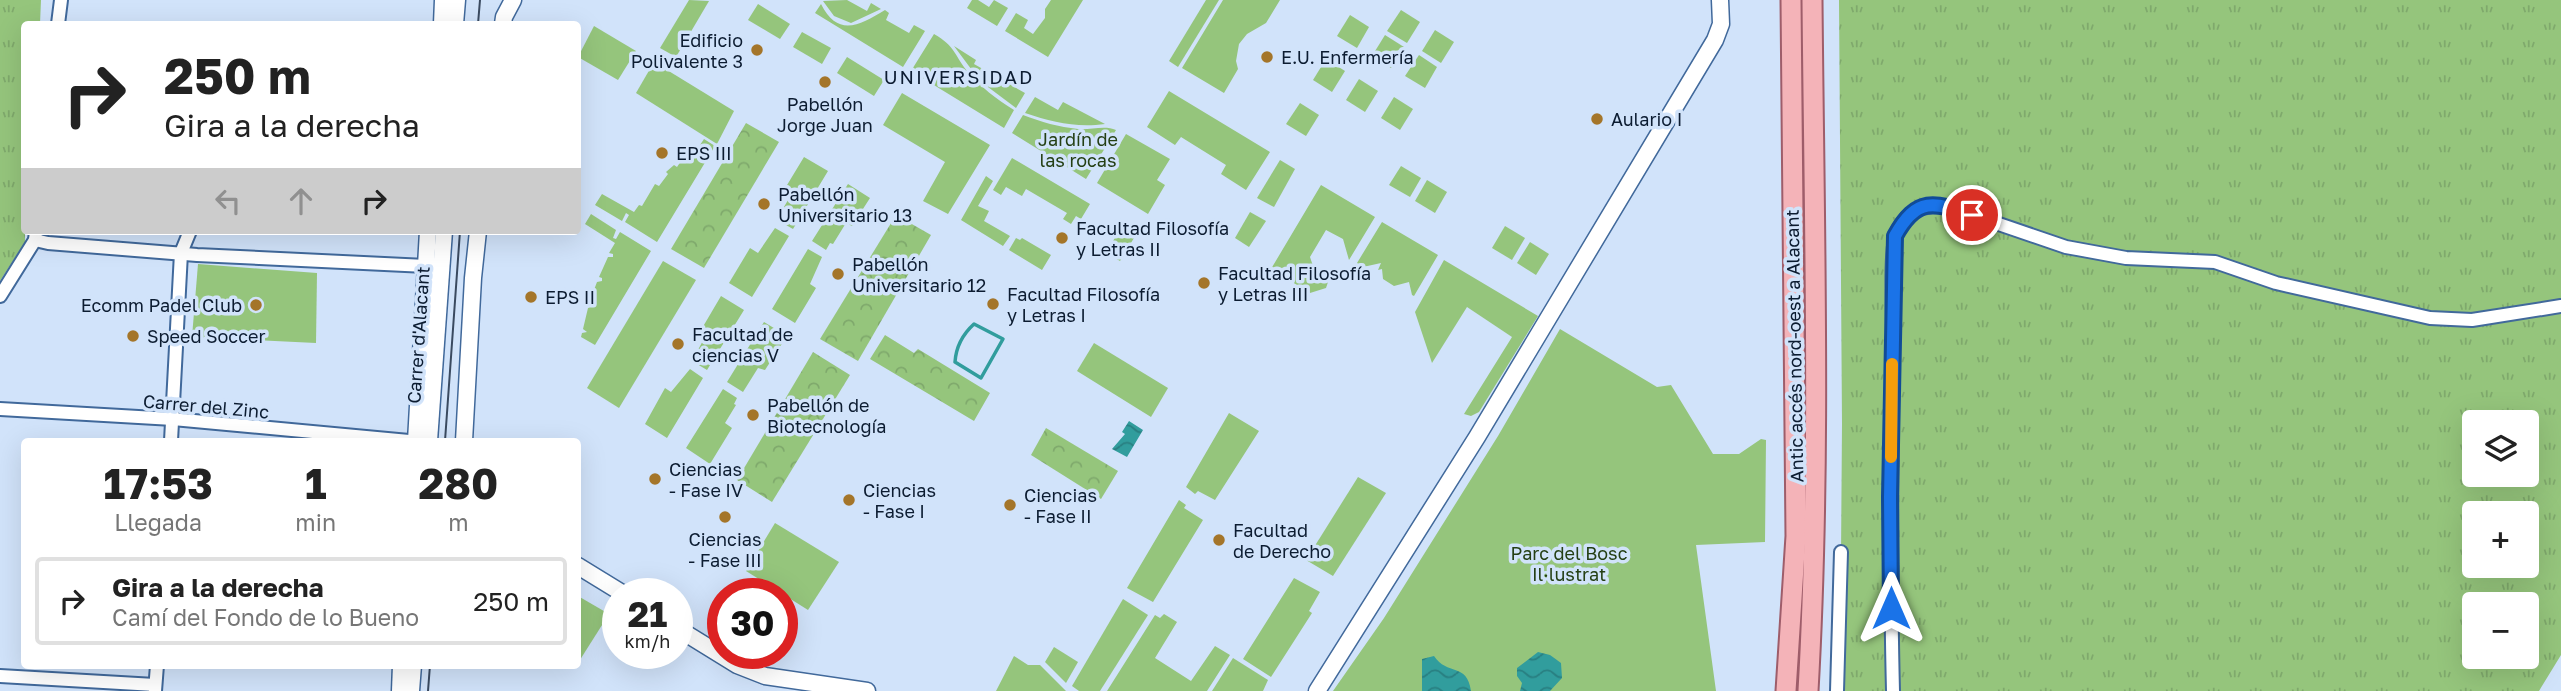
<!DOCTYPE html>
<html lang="es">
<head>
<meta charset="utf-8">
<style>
	:root { --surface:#fff; --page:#f2f2f2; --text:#222; --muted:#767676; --line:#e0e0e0 }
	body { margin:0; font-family:"Golos Text",sans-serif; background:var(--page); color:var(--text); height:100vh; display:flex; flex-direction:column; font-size:26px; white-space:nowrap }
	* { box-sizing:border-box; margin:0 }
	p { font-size:23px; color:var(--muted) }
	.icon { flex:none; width:38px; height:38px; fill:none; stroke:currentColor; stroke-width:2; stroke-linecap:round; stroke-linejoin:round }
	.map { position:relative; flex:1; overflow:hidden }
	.drawer { position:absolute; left:21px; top:438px; width:560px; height:231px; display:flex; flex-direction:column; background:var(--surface); border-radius:7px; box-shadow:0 7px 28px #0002 }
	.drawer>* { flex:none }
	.guide { position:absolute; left:21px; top:21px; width:560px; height:214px; border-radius:7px; box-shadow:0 7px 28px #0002; background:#fff; color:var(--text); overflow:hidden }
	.fabs { position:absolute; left:2462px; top:410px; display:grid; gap:14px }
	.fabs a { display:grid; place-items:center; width:77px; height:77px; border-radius:7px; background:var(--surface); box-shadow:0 7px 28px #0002; font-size:35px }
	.speed { position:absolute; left:602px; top:578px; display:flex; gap:14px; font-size:35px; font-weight:700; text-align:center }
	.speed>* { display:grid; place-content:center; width:91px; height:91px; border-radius:50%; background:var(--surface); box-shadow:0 7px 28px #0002; line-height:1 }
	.speed small { font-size:18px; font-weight:400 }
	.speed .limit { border:10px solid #d22; background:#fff; color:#111 }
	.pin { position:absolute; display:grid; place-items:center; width:60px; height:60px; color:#fff; margin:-30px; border:4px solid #fff; border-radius:50%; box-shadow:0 2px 7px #0007 }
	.me { position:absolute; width:77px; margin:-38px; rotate:0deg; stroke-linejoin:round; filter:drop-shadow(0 0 5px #0008) }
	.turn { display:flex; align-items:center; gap:24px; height:147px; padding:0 28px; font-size:32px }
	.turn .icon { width:91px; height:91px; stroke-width:2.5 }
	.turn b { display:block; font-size:49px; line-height:60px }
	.lanes { display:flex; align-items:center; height:66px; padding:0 28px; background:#0003; justify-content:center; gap:35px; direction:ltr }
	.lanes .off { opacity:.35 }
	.eta { display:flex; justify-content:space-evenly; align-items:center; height:119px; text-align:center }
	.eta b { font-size:42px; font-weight:700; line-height:49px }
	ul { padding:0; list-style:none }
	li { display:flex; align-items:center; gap:21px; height:88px; margin:0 14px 10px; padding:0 14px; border:4px solid var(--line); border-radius:7px }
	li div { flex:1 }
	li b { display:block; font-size:26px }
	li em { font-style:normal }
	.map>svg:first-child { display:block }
</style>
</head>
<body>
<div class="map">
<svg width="2561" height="691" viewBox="0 0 2561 691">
	<defs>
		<pattern id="grass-tufts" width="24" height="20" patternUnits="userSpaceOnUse" patternTransform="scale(1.75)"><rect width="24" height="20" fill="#95c57c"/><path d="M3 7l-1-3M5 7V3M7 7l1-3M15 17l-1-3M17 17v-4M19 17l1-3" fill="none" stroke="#7fa96c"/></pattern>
		<pattern id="forest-crowns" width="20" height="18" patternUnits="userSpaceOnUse" patternTransform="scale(1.75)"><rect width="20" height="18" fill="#95c57c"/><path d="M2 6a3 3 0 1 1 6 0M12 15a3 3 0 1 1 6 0" fill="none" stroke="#7fa96c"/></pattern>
		<pattern id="water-waves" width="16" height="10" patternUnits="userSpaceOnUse" patternTransform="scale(1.75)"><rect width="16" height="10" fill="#319d9d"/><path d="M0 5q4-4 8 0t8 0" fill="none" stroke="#287f81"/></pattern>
	</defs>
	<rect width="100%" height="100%" fill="#d1e3fa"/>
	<g fill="url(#grass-tufts)" fill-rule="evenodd">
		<path d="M0 0H41L40 24H24L25 242 0 281Z"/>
		<path d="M1839 0H2561V655L2539 691H1840L1842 423ZM2474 422H2527V474H2474ZM2474 513H2527V565H2474ZM2474 604H2527V656H2474Z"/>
	</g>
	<g fill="url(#forest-crowns)">
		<path d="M746 123 779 142 704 268 671 249Z"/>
		<path d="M896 215 931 235 858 361 820 339Z"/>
		<path d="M885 335 914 353 918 349 990 393 974 421 870 359Z"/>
		<path d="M813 352 850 375 772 502 737 480Z"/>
		<path d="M1046 428 1118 471 1101 499 1031 455Z"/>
	</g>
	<g fill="#95c57c">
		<path d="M689 0 709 1 676 57 660 48Z"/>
		<path d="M847 0 867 11 871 3 881 9 851 23 834 16 823 1Z"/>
		<path d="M972 0H978L989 7 994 0 1008 8 997 26 967 8Z"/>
		<path d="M1051 0H1083L1048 57 1005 31 1016 13 1028 20 1024 28 1033 34 1045 18V9Z"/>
		<path d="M1206 0H1219L1178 67 1169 61Z"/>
		<path d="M1223 0H1280L1266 23 1247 34 1239 44 1236 61 1238 69 1224 93 1182 68Z"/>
		<path d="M758 4 790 24 780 39 748 20Z"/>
		<path d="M821 4C838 38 860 25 885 10L889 13 886 20 909 33 914 25 925 31 903 67 815 13Z"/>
		<path d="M1401 10 1420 22 1407 43 1387 31Z"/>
		<path d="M1350 15 1369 27 1357 48 1337 36Z"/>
		<path d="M594 26 636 51 618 80 578 57Z"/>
		<path d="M1435 30 1454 42 1441 63 1422 51Z"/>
		<path d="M802 32 831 48 822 64 793 47Z"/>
		<path d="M934 34C956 47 953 53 967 71 981 87 996 99 1014 110L1004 128 911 71Z"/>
		<path d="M1385 35 1404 47 1391 68 1372 56Z"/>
		<path d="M954 46 976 60 974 64 1025 93 1016 108 980 81Z"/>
		<path d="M1419 55 1437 67 1425 88 1405 76Z"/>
		<path d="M847 57 884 80 874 96 837 73Z"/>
		<path d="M1326 59 1345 71 1332 92 1313 80Z"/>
		<path d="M654 62 734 111 717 144 636 93Z"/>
		<path d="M1359 79 1378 91 1365 112 1346 100Z"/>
		<path d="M1169 91 1270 152 1246 190 1221 174 1226 165 1181 137 1175 145 1147 127Z"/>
		<path d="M902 93 990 145 948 214 923 201 945 162 883 125Z"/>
		<path d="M1035 97 1058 110 1063 102 1105 124C1076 128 1052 122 1025 113Z"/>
		<path d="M1394 97 1413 109 1400 130 1381 118Z"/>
		<path d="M1300 103 1319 115 1306 136 1286 124Z"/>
		<path d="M1023 115C1041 122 1059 127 1078 129 1091 130 1105 125 1116 130L1086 179 1012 133Z"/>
		<path d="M1126 134 1170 159 1157 180 1165 185 1148 214 1097 183Z"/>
		<path d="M704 139 715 146 657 242 625 222 629 215 626 213 622 221 595 205 602 194 634 212 639 205 642 206 655 184 659 186 668 174 666 172 674 165 677 167 683 158 681 156 693 146 698 148Z"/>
		<path d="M804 157 828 171 793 229 779 221 783 214 781 212 791 195 784 190Z"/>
		<path d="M1012 158 1090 204 1081 219 1076 216 1071 224 1063 219 1067 213 1026 189 1022 196 1006 187 1001 195 993 190Z"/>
		<path d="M1280 160 1295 169 1274 207 1257 198Z"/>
		<path d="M1401 166 1421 178 1410 197 1389 185Z"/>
		<path d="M986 176 993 181 978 206 989 211 984 221 1010 236 1003 246 961 220Z"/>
		<path d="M1427 180 1447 192 1435 213 1415 201Z"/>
		<path d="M848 184 870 198 852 226 846 223 833 244 830 243 826 250 812 241Z"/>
		<path d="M1321 185 1375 217 1349 260 1343 239 1326 230 1310 257 1313 266 1330 276 1326 288 1310 293 1271 269Z"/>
		<path d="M1250 212 1266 221 1249 247 1235 238Z"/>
		<path d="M591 214 616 230 613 238 616 239 620 232 651 251 595 345 581 337 582 333 587 332 583 329 588 308 594 306V304L589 303 597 282 602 281V278L599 277 608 257H613V254L609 253 615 243 585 224Z"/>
		<path d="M1382 222 1438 255 1414 296 1412 295 1409 282 1394 286 1383 279 1382 269 1378 270 1381 263 1363 267 1357 263Z"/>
		<path d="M1123 224 1137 233 1120 261 1106 253Z"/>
		<path d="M1505 226 1525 238 1512 260 1492 248Z"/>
		<path d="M775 228 789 236 752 297 729 283 750 248 758 253Z"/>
		<path d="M1016 238 1020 240 1022 238 1051 255 1042 270 1009 250Z"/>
		<path d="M1530 242 1549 254 1536 275 1517 263Z"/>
		<path d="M808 249 822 257 810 284 816 288 795 323 772 309Z"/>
		<path d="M1444 260 1538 316 1479 412 1471 416 1464 414 1512 337 1467 307 1432 363 1415 312Z"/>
		<path d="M663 261 696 280 619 408 587 388Z"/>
		<path d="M198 264 317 273 316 343 192 337Z"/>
		<path d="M721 296 744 310 707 370 692 361 706 335 701 330Z"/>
		<path d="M764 322 787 336 765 370 758 368 743 392 727 382Z"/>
		<path d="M1560 329 1657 387 1671 385 1713 454H1739L1761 439 1766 440 1765 542 1696 545 1716 691H1333L1384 618 1498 436Z"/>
		<path d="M1094 343 1168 388 1151 417 1077 371Z"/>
		<path d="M690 369 703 378 667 438 645 424 665 388 671 392Z"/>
		<path d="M723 389 737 398 734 404 736 405 725 423 732 428 710 464 686 448Z"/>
		<path d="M1229 413 1259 431 1215 500 1198 491 1195 494 1186 487Z"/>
		<path d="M1358 477 1386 493 1333 576 1306 560Z"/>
		<path d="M1179 500 1186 505 1184 508 1203 520 1153 602 1127 588Z"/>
		<path d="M775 523 839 562 808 610 746 571Z"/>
		<path d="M1294 578 1320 592 1309 611 1312 613 1271 677 1243 659Z"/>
		<path d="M578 596 609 614 578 663Z"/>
		<path d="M1123 599 1148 615 1100 691H1079L1072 686Z"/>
		<path d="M1164 614 1177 622 1155 658 1191 681 1215 646 1230 655 1207 691H1107L1155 615 1160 618Z"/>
		<path d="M1054 647 1078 662 1066 683 1045 662Z"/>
		<path d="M1014 656 1028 665H1040L1066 691H996Z"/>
		<path d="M1233 658 1268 680 1263 691H1212Z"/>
	</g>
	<g fill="url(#water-waves)">
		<path d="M1129 421 1143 430 1127 457 1112 449 1125 434 1122 432Z"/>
		<path d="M1538 652 1550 655 1561 663 1562 678 1550 691H1520L1522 683 1517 676V668Z"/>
		<path d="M1434 656C1447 676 1467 662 1471 691H1422V659Z"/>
	</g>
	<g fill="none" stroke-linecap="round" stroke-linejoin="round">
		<path stroke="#319d9d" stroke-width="3.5" d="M974 324 1003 339 981 378 955 362C956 347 963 334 974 324Z"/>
		<defs>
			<g id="street">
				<path d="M58 24 61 0"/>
				<path d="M35 240 48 243 197 255 426 266"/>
				<path d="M0 296 35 240 36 231"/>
				<path d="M0 409 173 419 409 441"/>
				<path d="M171 441 181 253 190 231"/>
				<path d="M0 676 155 685"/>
				<path d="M155 691 157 665"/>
				<path d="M1837 691 1841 552"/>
				<path d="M1893 691C1890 572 1891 452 1893 333 1893 313 1890 247 1897 232 1909 208 1924 204 1949 207L2066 247 2126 258 2215 262 2276 283 2430 318 2472 320 2561 306"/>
			</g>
			<g id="secondary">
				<path d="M442 24 443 0"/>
				<path d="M455 24 457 0"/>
				<path d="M503 24 504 17 513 0"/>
				<path d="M416 441 428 231"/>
				<path d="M429 441 444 231"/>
				<path d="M464 441 473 278 478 231"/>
				<path d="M578 566 622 593"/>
				<path d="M677 628 737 665 765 676 867 691"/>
				<path d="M400 691 401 665"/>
				<path d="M411 691 413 665"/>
				<path d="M1317 691 1477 437 1715 40 1721 24 1720 0"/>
			</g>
			<g id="primary">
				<path d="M1786 691 1796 536 1791 0"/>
				<path d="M1808 691C1821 461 1814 230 1812 0"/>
			</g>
		</defs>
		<use href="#street" stroke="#41699b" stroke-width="16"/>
		<use href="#secondary" stroke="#41699b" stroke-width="19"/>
		<use href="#primary" stroke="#9e5d6a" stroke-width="23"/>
		<use href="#street" stroke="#fff" stroke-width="12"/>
		<use href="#secondary" stroke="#fff" stroke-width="16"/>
		<use href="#primary" stroke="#f4b3b8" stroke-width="19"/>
		<g stroke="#3a4a60" stroke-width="2">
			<path d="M478 24 480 0"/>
			<path d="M445 441 460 231"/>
			<path d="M428 691 430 665"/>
		</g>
	</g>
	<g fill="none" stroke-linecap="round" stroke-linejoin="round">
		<defs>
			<path id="route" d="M1891 608 1890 497 1895 236C1917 196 1934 202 1972 215"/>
		</defs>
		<use href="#route" stroke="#114b97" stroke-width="18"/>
		<use href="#route" stroke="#1a73e8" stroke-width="12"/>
		<path stroke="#f59e0b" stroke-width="12" d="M1891 457 1892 364"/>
	</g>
	<g fill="#a47529" stroke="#d1e3fa" stroke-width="2.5">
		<circle cx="757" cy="50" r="7"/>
		<circle cx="1267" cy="57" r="7"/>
		<circle cx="825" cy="82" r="7"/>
		<circle cx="1597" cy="119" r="7"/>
		<circle cx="662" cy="153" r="7"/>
		<circle cx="764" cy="204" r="7"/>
		<circle cx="1062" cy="238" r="7"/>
		<circle cx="838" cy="274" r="7"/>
		<circle cx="1204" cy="283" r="7"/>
		<circle cx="531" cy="297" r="7"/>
		<circle cx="993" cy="304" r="7"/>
		<circle cx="256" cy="305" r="7"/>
		<circle cx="133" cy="336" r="7"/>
		<circle cx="678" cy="344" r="7"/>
		<circle cx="753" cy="415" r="7"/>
		<circle cx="655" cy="479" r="7"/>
		<circle cx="849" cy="500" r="7"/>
		<circle cx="1010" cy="505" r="7"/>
		<circle cx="725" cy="517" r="7"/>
		<circle cx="1219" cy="540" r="7"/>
	</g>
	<g text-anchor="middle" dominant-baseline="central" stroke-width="7" stroke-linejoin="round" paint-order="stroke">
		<g font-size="18" fill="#0c1c31" stroke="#d1e3fa" text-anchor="start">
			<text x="743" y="40" text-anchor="end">Edificio<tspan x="743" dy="21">Polivalente 3</tspan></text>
			<text x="1281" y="57">E.U. Enfermería</text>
			<text x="825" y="104" text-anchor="middle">Pabellón<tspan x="825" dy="21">Jorge Juan</tspan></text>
			<text x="1611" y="119">Aulario I</text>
			<text x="676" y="153">EPS III</text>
			<text x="778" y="194">Pabellón<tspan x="778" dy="21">Universitario 13</tspan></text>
			<text x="1076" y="228">Facultad Filosofía<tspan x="1076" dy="21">y Letras II</tspan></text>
			<text x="852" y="264">Pabellón<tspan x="852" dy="21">Universitario 12</tspan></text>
			<text x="1218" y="273">Facultad Filosofía<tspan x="1218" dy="21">y Letras III</tspan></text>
			<text x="1007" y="294">Facultad Filosofía<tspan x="1007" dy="21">y Letras I</tspan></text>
			<text x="545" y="297">EPS II</text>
			<text x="242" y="305" text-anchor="end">Ecomm Padel Club</text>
			<text x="692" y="334">Facultad de<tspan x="692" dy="21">ciencias V</tspan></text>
			<text x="147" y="336">Speed Soccer</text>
			<text x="767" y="405">Pabellón de<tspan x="767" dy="21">Biotecnología</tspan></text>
			<text x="669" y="469">Ciencias<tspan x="669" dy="21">- Fase IV</tspan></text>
			<text x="863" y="490">Ciencias<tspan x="863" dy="21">- Fase I</tspan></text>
			<text x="1024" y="495">Ciencias<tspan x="1024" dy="21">- Fase II</tspan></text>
			<text x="1233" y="530">Facultad<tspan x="1233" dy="21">de Derecho</tspan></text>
			<text x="725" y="539" text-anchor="middle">Ciencias<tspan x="725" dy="21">- Fase III</tspan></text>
		</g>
		<g font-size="18" fill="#243f14" stroke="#d1e3fa">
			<text x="1078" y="139">Jardín de<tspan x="1078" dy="21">las rocas</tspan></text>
			<text x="1569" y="553">Parc del Bosc<tspan x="1569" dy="21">Il·lustrat</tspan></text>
		</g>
		<g font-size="18" fill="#0c1c31" stroke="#d1e3fa">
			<text transform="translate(418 335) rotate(-86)">Carrer d'Alacant</text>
			<text transform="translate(1794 346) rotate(-91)">Antic accés nord-oest a Alacant</text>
			<text transform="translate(206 406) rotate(5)">Carrer del Zinc</text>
		</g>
		<g font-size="19" letter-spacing="2" fill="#0c1c31" stroke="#d1e3fa">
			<text x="959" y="76">UNIVERSIDAD</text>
		</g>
	</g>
</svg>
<div class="fabs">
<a><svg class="icon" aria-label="layers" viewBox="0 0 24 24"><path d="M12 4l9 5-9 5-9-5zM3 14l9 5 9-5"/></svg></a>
<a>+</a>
<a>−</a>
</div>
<div class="speed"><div>21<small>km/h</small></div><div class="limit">30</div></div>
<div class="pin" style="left:1972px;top:215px;background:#d93025"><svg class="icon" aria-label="arrive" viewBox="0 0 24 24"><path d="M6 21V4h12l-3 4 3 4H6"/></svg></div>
<svg class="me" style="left:1891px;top:608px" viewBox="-20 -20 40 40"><path d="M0-17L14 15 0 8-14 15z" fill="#1a73e8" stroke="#fff" stroke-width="4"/></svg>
<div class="guide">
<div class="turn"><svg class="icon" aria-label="right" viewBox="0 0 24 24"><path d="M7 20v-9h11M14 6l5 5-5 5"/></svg><div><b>250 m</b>Gira a la derecha</div></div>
<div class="lanes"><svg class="icon off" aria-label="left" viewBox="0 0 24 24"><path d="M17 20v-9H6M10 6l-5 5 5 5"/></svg><svg class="icon off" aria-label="ahead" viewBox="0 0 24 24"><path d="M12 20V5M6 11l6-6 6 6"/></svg><svg class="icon" aria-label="right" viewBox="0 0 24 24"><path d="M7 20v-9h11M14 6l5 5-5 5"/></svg></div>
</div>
<section class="drawer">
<div class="eta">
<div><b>17:53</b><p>Llegada</p></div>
<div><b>1</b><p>min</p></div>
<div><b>280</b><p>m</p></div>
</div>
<ul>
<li><svg class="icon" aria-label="right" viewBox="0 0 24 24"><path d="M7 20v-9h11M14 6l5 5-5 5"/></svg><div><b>Gira a la derecha</b><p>Camí del Fondo de lo Bueno</p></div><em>250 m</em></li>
</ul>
</section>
</div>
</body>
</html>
